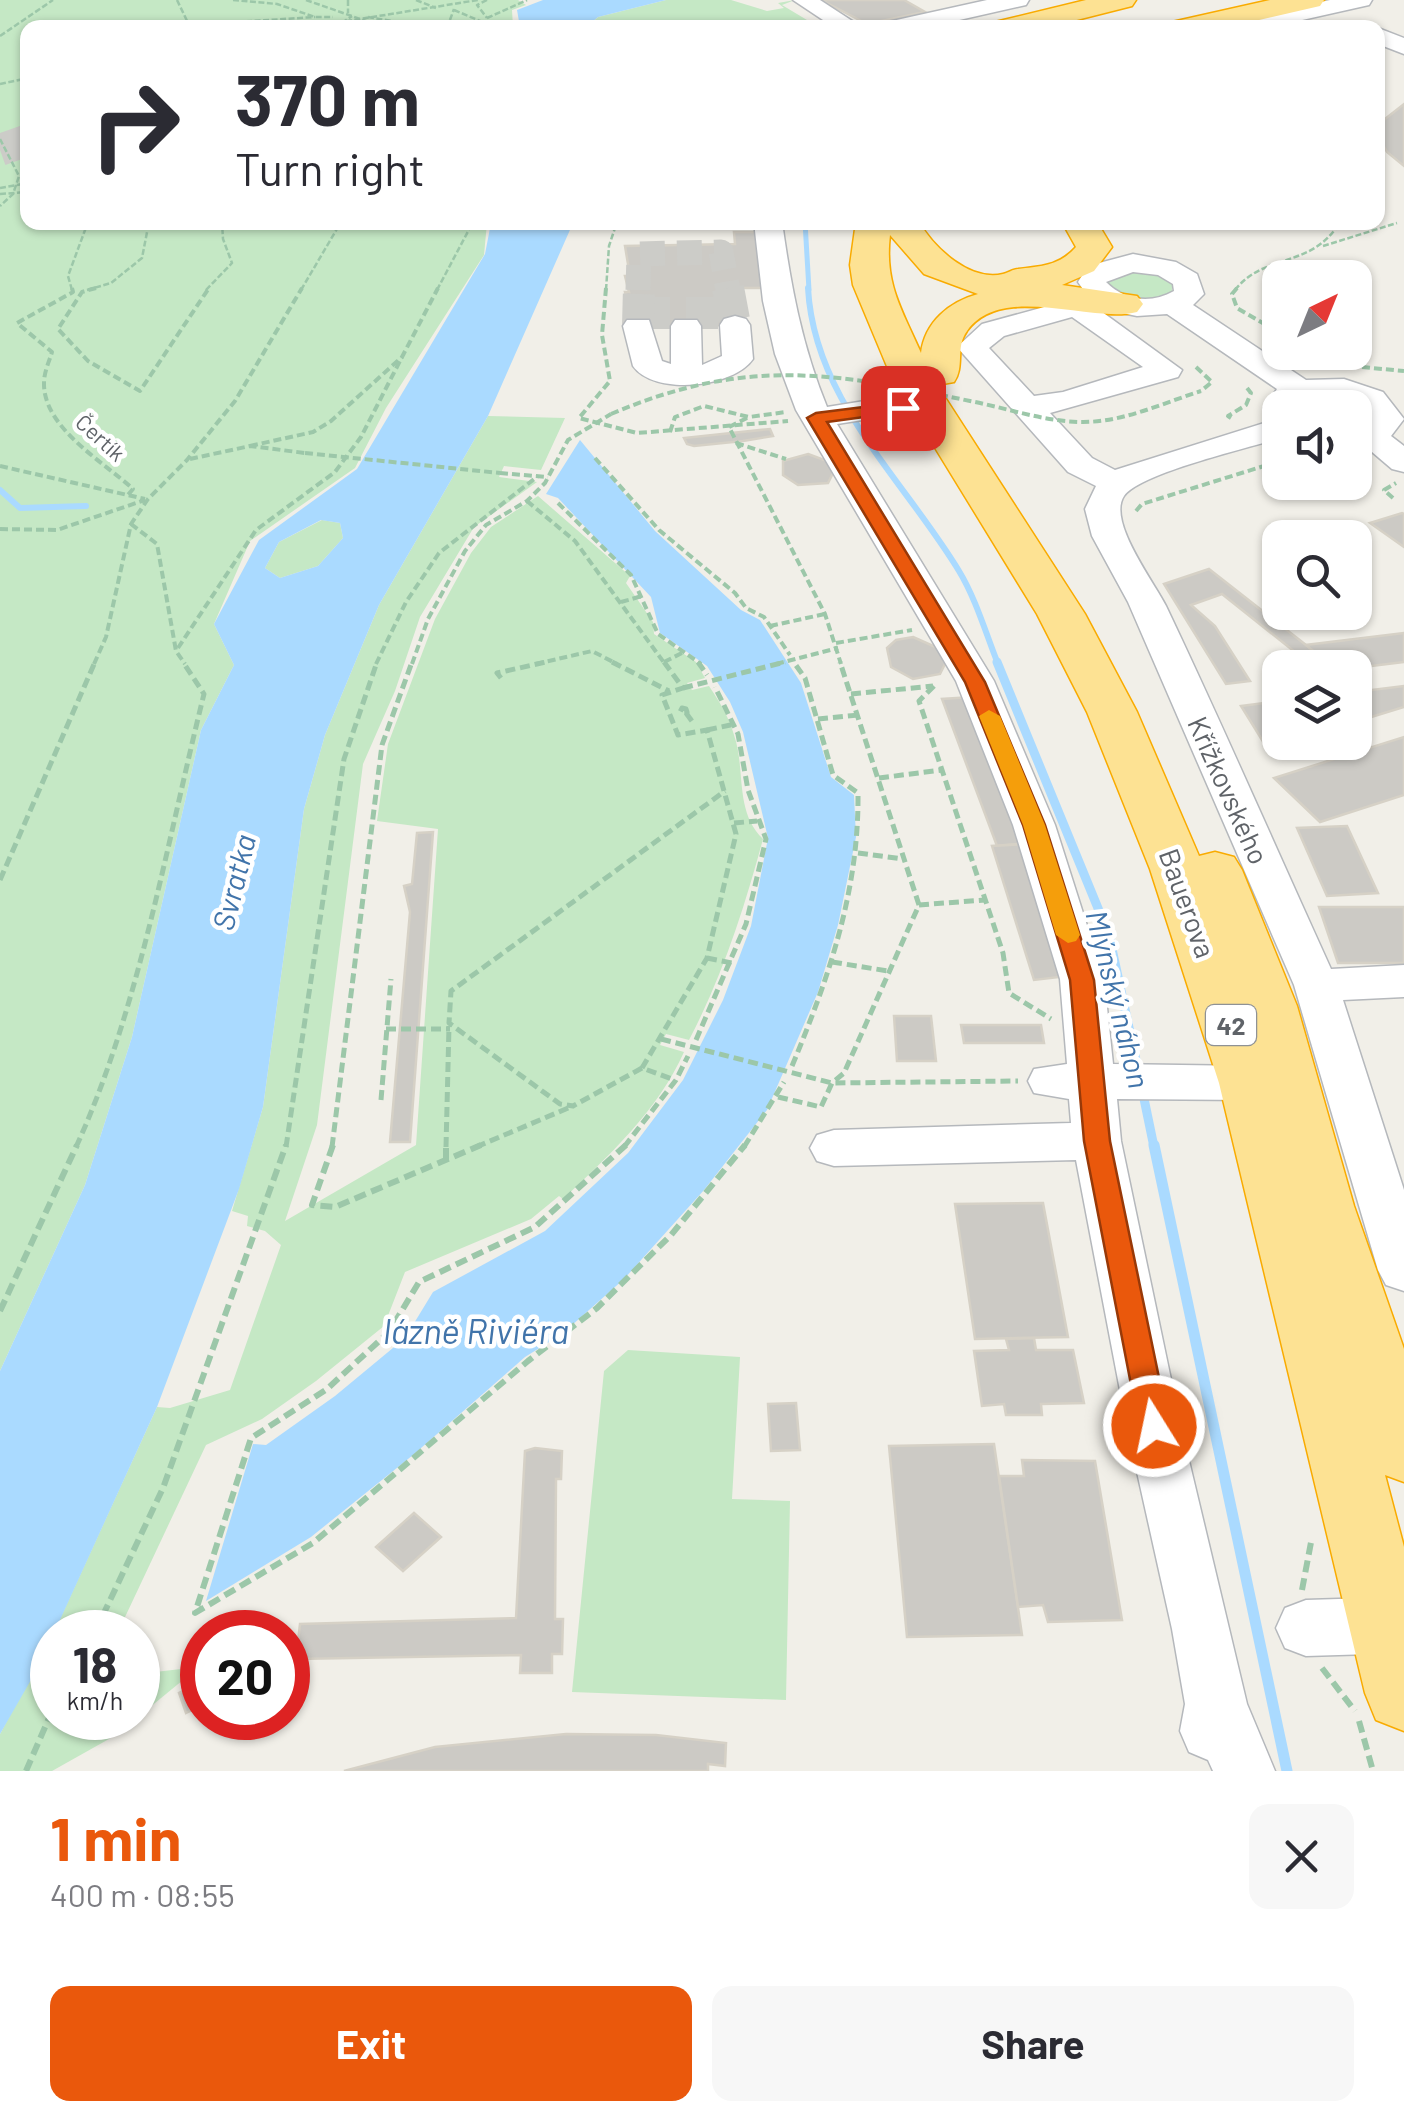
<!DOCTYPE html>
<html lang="en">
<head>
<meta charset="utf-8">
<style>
	:root { --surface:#fff; --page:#f7f7f7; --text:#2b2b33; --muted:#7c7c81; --accent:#ea580c }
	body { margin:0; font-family:Barlow,sans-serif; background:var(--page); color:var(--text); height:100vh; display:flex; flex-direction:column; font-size:38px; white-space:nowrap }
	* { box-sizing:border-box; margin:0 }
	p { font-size:32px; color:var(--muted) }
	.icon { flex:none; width:55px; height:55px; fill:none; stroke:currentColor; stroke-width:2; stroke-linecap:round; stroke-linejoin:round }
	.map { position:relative; height:1771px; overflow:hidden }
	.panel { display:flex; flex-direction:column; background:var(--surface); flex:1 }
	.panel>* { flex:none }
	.guide { position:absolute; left:20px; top:20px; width:1365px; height:210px; border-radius:20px; box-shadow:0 2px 8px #0004; background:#fff; color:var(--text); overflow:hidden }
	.needle { width:65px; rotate:43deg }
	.fabs { position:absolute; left:1262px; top:260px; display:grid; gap:20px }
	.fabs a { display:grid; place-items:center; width:110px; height:110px; border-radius:20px; background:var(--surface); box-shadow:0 2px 8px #0004; font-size:50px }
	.speed { position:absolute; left:30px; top:1610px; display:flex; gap:20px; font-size:50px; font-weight:700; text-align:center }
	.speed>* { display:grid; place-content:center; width:130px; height:130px; border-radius:50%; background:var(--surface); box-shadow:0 2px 8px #0004; line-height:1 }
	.speed small { font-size:25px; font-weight:400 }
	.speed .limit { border:15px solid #d22; background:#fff; color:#111 }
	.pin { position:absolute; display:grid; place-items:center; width:85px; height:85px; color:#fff; margin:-42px; border-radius:20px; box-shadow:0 5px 15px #0006 }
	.me { position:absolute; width:110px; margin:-55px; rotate:350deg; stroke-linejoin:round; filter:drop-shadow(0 0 8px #0008) }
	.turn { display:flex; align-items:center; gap:35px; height:210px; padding:0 50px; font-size:45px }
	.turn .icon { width:130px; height:130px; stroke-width:2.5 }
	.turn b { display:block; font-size:70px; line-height:85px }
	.round { display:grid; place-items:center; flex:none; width:105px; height:105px; border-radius:20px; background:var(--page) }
	.headline { display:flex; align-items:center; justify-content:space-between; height:170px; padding:0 50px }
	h1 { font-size:60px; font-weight:700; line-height:75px; color:var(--accent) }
	.primary-button { display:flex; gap:20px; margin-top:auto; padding:20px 50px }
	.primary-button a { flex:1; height:115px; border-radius:20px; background:var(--accent); color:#fff; font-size:40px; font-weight:700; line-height:115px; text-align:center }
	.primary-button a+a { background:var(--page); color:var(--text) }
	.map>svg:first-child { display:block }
</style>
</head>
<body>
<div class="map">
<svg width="1404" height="1771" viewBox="0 0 1404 1771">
	<rect width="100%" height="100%" fill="#f1efe8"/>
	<g fill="#c5e8c5">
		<path d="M0 0H518L526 5 512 10 513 27 28 28V222L487 223 484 255 386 408 355 468 250 541 214 624 234 665 201 730 132 1037 85 1185 0 1371Z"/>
		<path d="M666 0H731L767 11 784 8 778 3 795 0 782 5 812 23 828 19 842 28H586L598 17Z"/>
		<path d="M1127 271 1159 274 1172 283V292C1149 307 1128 299 1106 285V280Z"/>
		<path d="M488 416 565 418 541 470 504 466 499 477 537 482 474 527 420 617 395 691 363 764 317 1125 285 1221 416 1145 438 829 377 821 388 744 435 619 471 553 491 527 538 496 630 576 626 583 653 622 654 634 696 662 705 678 687 683 692 690 709 686C719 701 729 717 734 735 746 769 734 811 763 839 744 909 723 975 689 1040L666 1034 660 1045 684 1052C658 1110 609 1156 563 1199L559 1196 531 1219 405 1272 384 1326 316 1381 262 1419 206 1445 118 1632H54L157 1407 170 1408 230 1390 281 1245 265 1231 247 1226 248 1216 232 1211 263 1107 304 809 325 735 379 605Z"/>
		<path d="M322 520 340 523 343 538 318 566 280 578 265 568 279 542Z"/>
		<path d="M628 1350 740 1357 732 1499 790 1501 786 1700 572 1692 604 1371Z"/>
		<path d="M52 1636V1718H136L109 1739 52 1771H0V1734Z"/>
		<path d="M181 1669 183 1680 138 1717V1674Z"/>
	</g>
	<g fill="#aadaff" fill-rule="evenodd">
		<path d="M543 0H666L598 17 586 27H520L517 10Z"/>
		<path d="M491 223H573L488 416 379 605 325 735 304 809 263 1107 239 1189 157 1407 39 1666 0 1734V1371L85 1185 132 1037 201 730 234 665 214 624 259 540 357 469 485 254ZM321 520 340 523 343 538 318 566 280 578 265 568 279 542Z"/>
		<path d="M580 440 655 531 741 610 760 620 801 683 831 777 854 795 856 837 838 925 818 992 767 1110 704 1190 624 1279 562 1334 525 1357 413 1455 311 1537 206 1601 253 1444 266 1445 335 1396 405 1338 433 1292 545 1231 628 1153 683 1080 723 1000 751 926 768 838 743 732 730 702 707 666 660 633 651 597 558 498 546 494Z"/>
	</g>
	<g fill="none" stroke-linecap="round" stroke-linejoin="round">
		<path stroke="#aadaff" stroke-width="5" d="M805 222 809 290"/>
		<g stroke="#aadaff" stroke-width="6">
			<path d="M808 288C814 400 904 480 959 571 976 599 986 634 998 664"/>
			<path d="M0 490 20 508 86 506"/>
		</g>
		<g stroke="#aadaff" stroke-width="9">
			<path d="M997 662 1109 935 1139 1074"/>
			<path d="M1142 1089 1154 1147"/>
		</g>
		<path stroke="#aadaff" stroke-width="11" d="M1154 1145 1287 1771"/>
	</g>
	<g fill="#cccac5" stroke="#d6d1c6" stroke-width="2.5">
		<path d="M821 0H904L925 12 867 24Z"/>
		<path d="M1404 104V166L1387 152 1378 136 1380 123Z"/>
		<path d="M734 232H762L768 288H737L740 325 630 326 625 308H629L625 292H629L625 276H630L625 246 735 244Z"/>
		<path d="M770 429 773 436 743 441 694 446 687 444 684 438Z"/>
		<path d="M808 454 827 461 834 471 828 483 798 485 783 475V461Z"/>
		<path d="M1402 513 1404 514V547L1370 523Z"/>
		<path d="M1209 569 1306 645 1334 668H1315L1222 594 1191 605 1215 626 1250 681 1226 684 1164 584Z"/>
		<path d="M1404 633V662L1355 668H1334L1306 645Z"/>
		<path d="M913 637 940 649 946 662 940 674 913 679 891 667 887 648 896 640Z"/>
		<path d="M1404 686V707L1355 722V692Z"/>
		<path d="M972 697 1030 843 997 846 942 699Z"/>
		<path d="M1280 701V742H1286L1267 748 1241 706Z"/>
		<path d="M1404 737V795L1320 822 1274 778Z"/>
		<path d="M1347 826 1378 893 1327 896 1297 828Z"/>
		<path d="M433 832 410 1142H390L410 912 404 886 412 884 417 833Z"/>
		<path d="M1024 844 1068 976 1034 980 992 846Z"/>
		<path d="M1319 907H1404V963H1338Z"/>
		<path d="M894 1016H931L936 1061H897Z"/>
		<path d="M961 1025H1041L1044 1043H964Z"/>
		<path d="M1043 1203 1068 1337 975 1339 955 1204Z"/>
		<path d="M1034 1338 1036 1350H1073L1084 1403 1041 1404 1042 1415H1006L1004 1404 982 1406 974 1351 1009 1350 1006 1339Z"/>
		<path d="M796 1403 800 1450 771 1451 768 1404Z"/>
		<path d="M994 1444 1022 1635 907 1637 889 1446Z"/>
		<path d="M535 1448 562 1451 561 1479H556L555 1619H563L562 1654H552V1673H520L521 1655 296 1659 300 1624 516 1618 525 1451Z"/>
		<path d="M1022 1460 1095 1461 1122 1620 1048 1622 1043 1605 1018 1607 999 1476H1024Z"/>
		<path d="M414 1513 441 1537 403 1571 376 1547Z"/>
		<path d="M202 1682V1705L186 1713 179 1693Z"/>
		<path d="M566 1734 656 1735 726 1743 725 1766 708 1764V1771H344L435 1747Z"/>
	</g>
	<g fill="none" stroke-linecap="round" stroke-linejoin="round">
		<path stroke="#ccccc8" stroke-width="25" stroke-dasharray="25 12" stroke-linecap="butt" d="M638 290 639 254 721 252 728 290"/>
		<g stroke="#ccccc8" stroke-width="32" stroke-dasharray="32 16" stroke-linecap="butt">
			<path d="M728 288 735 325"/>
			<path d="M638 313H732"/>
			<path d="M638 326 639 288"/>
		</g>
		<path stroke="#ccccc8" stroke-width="32" stroke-dasharray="32 16" stroke-linecap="butt" d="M0 150 28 140"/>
		<defs>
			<g id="minor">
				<path d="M793 0H820L863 28H835Z"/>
				<path d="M987 0H1029L1026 5 924 28H880L883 23Z"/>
				<path d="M1330 0H1372L1369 5 1267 28H1222L1225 23Z"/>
				<path d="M1378 28 1404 38V54L1378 44Z"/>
				<path d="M754 222H782C791 287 802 346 827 407L902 395 896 376 900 369H922L934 396 926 410 837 424 994 681 1055 825 1104 979 1113 1064 1249 1066 1266 1071 1272 1083 1266 1095 1249 1100 1117 1099 1121 1141 1181 1427 1247 1704 1275 1771H1213L1208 1760 1189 1752 1180 1731 1185 1704 1172 1629 1127 1427 1076 1160 834 1166 817 1161 810 1148 817 1135 834 1130 1071 1123 1069 1099 1034 1093 1028 1081 1034 1069 1067 1064 1060 979 1013 825 956 681 796 410 775 354 763 301Z"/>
				<path d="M1133 254 1176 262 1197 274 1204 294 1193 305 1306 380 1344 379 1383 392 1404 419 1391 436 1404 446V472L1392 469 1365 446 1355 449V429L1365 427 1372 418C1356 394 1325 393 1300 401L1296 408H1280V417L1269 415 1264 408 1277 389 1167 314 1137 316 1112 311 1089 298 1078 282 1088 266ZM1133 272 1158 275 1173 284 1174 291C1151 304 1125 301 1106 282Z"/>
				<path d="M1077 298 1087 301 1182 370 1178 377 1050 413 1092 458 1115 470 1280 418V438C1248 448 1140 473 1124 496 1107 521 1154 582 1166 606 1223 726 1276 848 1331 969L1404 965V997L1343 1000 1404 1190V1291L1386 1285 1378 1270 1294 985 1128 602 1092 536 1085 509 1096 486 1068 472 957 347 982 324ZM1072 317 1143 367 1063 392 1034 396 989 348 1004 336Z"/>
				<path d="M735 316 746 319 750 325 753 359C733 388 654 396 633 366L623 326 627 320H649L662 361 671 364V326L675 320H697L701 326 702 365 722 356 720 325 724 319Z"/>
				<path d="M1404 1597V1653L1306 1656 1285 1648 1276 1628 1285 1608 1306 1600Z"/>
			</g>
			<g id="highway">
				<path d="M1086 0H1136L1132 6 1045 28H991L995 22Z"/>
				<path d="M1270 0H1324L1320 6 1225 28H1168L1172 22Z"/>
				<path d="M856 222H919C934 248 970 282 1003 274 1008 273 1013 269 1018 269 1042 266 1059 266 1076 247L1062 222H1097L1112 247 1094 271 1062 285 1137 296 1143 304 1137 312C1091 324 1002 282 967 331 955 347 965 367 954 382L937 385 1085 614 1137 712 1199 856 1215 852 1234 857 1242 870 1297 1006 1354 1206 1404 1349V1482L1385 1475 1404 1547V1731L1376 1720 1365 1693 1219 1083 1150 869 1087 712 1037 614 891 376 853 285 850 265ZM890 235 924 274 978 294C949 302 925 322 921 353 902 310 884 283 890 235Z"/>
			</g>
		</defs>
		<use href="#minor" stroke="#b5b8bc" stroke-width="3"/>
		<use href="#highway" stroke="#f9ab00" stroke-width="3"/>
		<g stroke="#9cc7a9" stroke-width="2.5" stroke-dasharray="6 2.5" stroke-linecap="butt">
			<path d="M177 0 189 25 315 17"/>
			<path d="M233 0 277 4 315 17H333"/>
			<path d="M306 0 386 28"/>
			<path d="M348 0V13"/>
			<path d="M416 0 436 8"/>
			<path d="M487 0 477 5 487 18"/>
			<path d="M454 10 490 25"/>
			<path d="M368 17 434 28"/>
			<path d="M487 18 527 0"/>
			<path d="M304 28 478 0"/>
			<path d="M335 28 352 16"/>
			<path d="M447 28 454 9"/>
			<path d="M0 36 53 0"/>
			<path d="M0 84 28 78"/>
			<path d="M0 139 19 176 13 194 0 206"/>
			<path d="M0 188 28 183"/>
			<path d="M0 194 28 192"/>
			<path d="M1323 246 1397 223"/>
			<path d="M72 290 68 276 88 222"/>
			<path d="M87 290 111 283 142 258 149 222"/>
			<path d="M206 290 232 263 223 239 222 222"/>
			<path d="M301 290 341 222"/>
			<path d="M437 290 473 222"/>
			<path d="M606 290 609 246 617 222"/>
			<path d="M1235 290C1265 252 1312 269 1340 222"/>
		</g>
		<g stroke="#9cc7a9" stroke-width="4" stroke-dasharray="8 4" stroke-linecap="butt">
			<path d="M72 288 73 292 17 323 52 352C49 362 44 372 44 383 43 428 104 462 133 489L127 496"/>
			<path d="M96 288 82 292 58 329 88 361 140 391 209 288"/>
			<path d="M606 288 602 335 610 381 579 418 637 433 788 421"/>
			<path d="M1237 288 1232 294 1237 308 1280 333"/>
			<path d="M1314 352 1342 363"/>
			<path d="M1196 367 1212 382 1201 391"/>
			<path d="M1362 367 1404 371"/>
			<path d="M747 418 729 427 825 614 841 664"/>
			<path d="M1231 418 1228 416 1246 405 1251 393 1247 388"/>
			<path d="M670 432 675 417 704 406 749 417 786 412"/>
			<path d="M736 443 786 459"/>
			<path d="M250 446 313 432 331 421 402 357 438 288"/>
			<path d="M595 458 659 530 735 593 746 608 764 617 790 655"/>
			<path d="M190 459 250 446 305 453"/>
			<path d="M0 466 145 499"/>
			<path d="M500 473 548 477"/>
			<path d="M1393 498 1384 490 1396 483"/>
			<path d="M527 501 575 541 665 664"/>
			<path d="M558 503 631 575 658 634 701 664"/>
			<path d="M1136 511 1142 504 1280 461"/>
			<path d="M131 524 157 544 176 651 185 664"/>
			<path d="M0 529 57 530 145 500"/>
			<path d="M621 602 642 596"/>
			<path d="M770 626 825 614"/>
			<path d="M836 643 912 630"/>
			<path d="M178 648 256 530 335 472 361 437 402 357"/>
			<path d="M664 662 682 653"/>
			<path d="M94 664 106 637 131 524 148 499 187 460 235 401 302 288"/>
			<path d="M376 664 406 602 439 553 538 476"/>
			<path d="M412 664 428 619 465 551 486 525 527 501 545 483 568 440 611 414"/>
			<path d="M536 664 592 651 617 664"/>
			<path d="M776 664 838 648"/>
		</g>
		<g stroke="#9cc7a9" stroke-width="5" stroke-dasharray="10 5" stroke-linecap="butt">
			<path d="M612 662 669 691"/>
			<path d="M664 662 683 688 662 695 678 735 707 730 736 834 707 958 642 1068 675 1080"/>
			<path d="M698 662 707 675"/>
			<path d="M501 678 497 673 546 662"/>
			<path d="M934 686 919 701 1003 953 1009 993 1051 1019"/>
			<path d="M683 688 785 662"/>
			<path d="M851 694 933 686"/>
			<path d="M682 708 686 709 687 712H680Z"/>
			<path d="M686 713 694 724"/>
			<path d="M818 719 859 715"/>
			<path d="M707 730 735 724"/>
			<path d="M879 778 942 770"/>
			<path d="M734 823 757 821"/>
			<path d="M858 853 903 859"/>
			<path d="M0 880 95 662"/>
			<path d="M919 905 985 900"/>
			<path d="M707 958 732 963"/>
			<path d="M832 962 888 971"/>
			<path d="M386 1029H450"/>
			<path d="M661 1039 832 1083 1018 1081"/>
			<path d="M696 1040 746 924 766 839 748 790 738 734 715 687"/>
			<path d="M792 1066C829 977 859 891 858 793L833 775 805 678 795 664"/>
			<path d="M642 1068 573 1106 560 1104 449 1023 451 991 725 791"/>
			<path d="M778 1097 821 1107 832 1083 844 1073 919 905 840 662"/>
			<path d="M381 1100 391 979"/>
			<path d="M76 1147C139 1010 167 842 204 694L183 662"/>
			<path d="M286 1147 344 759 377 662"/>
			<path d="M332 1147 382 745 412 662"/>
			<path d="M446 1147 449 1026"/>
			<path d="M476 1147 573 1106"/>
			<path d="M624 1147 676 1080 688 1056"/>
			<path d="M744 1147 784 1082"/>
		</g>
		<g stroke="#9cc7a9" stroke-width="6" stroke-dasharray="12 6" stroke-linecap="butt">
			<path d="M333 1145 312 1205 335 1207 481 1145"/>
			<path d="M626 1145 535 1227 419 1282 389 1332 327 1389 251 1438 195 1613 313 1543 528 1361 597 1308 671 1235 745 1145"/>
			<path d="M446 1160V1145"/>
			<path d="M0 1311 77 1145"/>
			<path d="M1302 1590 1312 1537"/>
			<path d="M95 1632 163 1488 286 1145"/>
			<path d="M1322 1668 1355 1711"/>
			<path d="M1359 1721 1373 1771"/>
			<path d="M26 1771 52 1711"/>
		</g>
		<use href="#minor" fill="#fff" fill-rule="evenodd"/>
		<use href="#highway" fill="#fde293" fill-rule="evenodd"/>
		<g stroke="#9cc7a9" stroke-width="4" stroke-dasharray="8 4" stroke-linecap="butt">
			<path d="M611 414C745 357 832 372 970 401 1007 408 1045 422 1083 422 1124 422 1163 403 1201 391"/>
			<path d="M305 453 500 473"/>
		</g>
	</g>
	<path fill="#ea580c" stroke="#983908" stroke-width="2.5" d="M903 402 909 404V411L827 422 985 682 1045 825 1094 980 1110 1141 1169 1426 1164 1435 1154 1439 1144 1435 1139 1426 1084 1141 1070 980 1023 825 965 682 807 418 816 413Z"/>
	<path fill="#f59e0b" d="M989 710 1000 716 1045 825 1080 935 1076 941 1068 943 1056 935 1023 825 979 716Z"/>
	<g text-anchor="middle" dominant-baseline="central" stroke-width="9" stroke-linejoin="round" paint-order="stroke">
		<g font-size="22" fill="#5f6368" stroke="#fff">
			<text transform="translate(101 437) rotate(42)">Čertík</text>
		</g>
		<rect fill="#fff" stroke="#8f9295" stroke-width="2.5" x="1206" y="1005" width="50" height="40" rx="8"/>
		<g font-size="25" font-weight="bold" fill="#5f6368">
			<text x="1231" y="1025">42</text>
		</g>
		<g font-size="28" fill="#5f6368" stroke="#fff">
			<text transform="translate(1229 790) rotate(66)">Křížkovského</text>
			<text transform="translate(1188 903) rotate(70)">Bauerova</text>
		</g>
		<g font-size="30" font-style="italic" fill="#4174aa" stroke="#fff">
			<text transform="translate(233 882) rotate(-76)">Svratka</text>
			<text transform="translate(1119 999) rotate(76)">Mlýnský náhon</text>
		</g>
		<g font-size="35" font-style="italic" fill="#4174aa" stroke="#fff">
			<text x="476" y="1330">lázně Riviéra</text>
		</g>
	</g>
</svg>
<div class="fabs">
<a><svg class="needle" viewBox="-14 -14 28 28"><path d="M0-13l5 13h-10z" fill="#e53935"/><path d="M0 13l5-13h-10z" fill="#7c7c81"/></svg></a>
<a><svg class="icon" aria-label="sound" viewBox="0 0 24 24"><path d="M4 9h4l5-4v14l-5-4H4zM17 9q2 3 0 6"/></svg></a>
<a><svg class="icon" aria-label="search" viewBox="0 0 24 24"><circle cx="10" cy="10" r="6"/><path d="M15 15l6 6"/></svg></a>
<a><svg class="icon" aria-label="layers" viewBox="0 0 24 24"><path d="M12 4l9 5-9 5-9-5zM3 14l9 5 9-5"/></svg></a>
</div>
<div class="speed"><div>18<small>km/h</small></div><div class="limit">20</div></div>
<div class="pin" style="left:903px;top:408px;background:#d93025"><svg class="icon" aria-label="arrive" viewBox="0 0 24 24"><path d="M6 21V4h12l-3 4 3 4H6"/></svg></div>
<svg class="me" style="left:1154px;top:1426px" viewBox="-20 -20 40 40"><circle r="17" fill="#ea580c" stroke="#fff" stroke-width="3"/><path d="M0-11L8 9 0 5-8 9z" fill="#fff"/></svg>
<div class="guide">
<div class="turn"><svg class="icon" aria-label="right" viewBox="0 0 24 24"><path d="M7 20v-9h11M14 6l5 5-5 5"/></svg><div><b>370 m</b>Turn right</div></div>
</div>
</div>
<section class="panel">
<div class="headline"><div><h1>1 min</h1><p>400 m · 08:55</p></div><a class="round"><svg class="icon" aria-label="close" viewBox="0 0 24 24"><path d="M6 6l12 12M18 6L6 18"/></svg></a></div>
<div class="primary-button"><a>Exit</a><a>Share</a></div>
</section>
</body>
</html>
